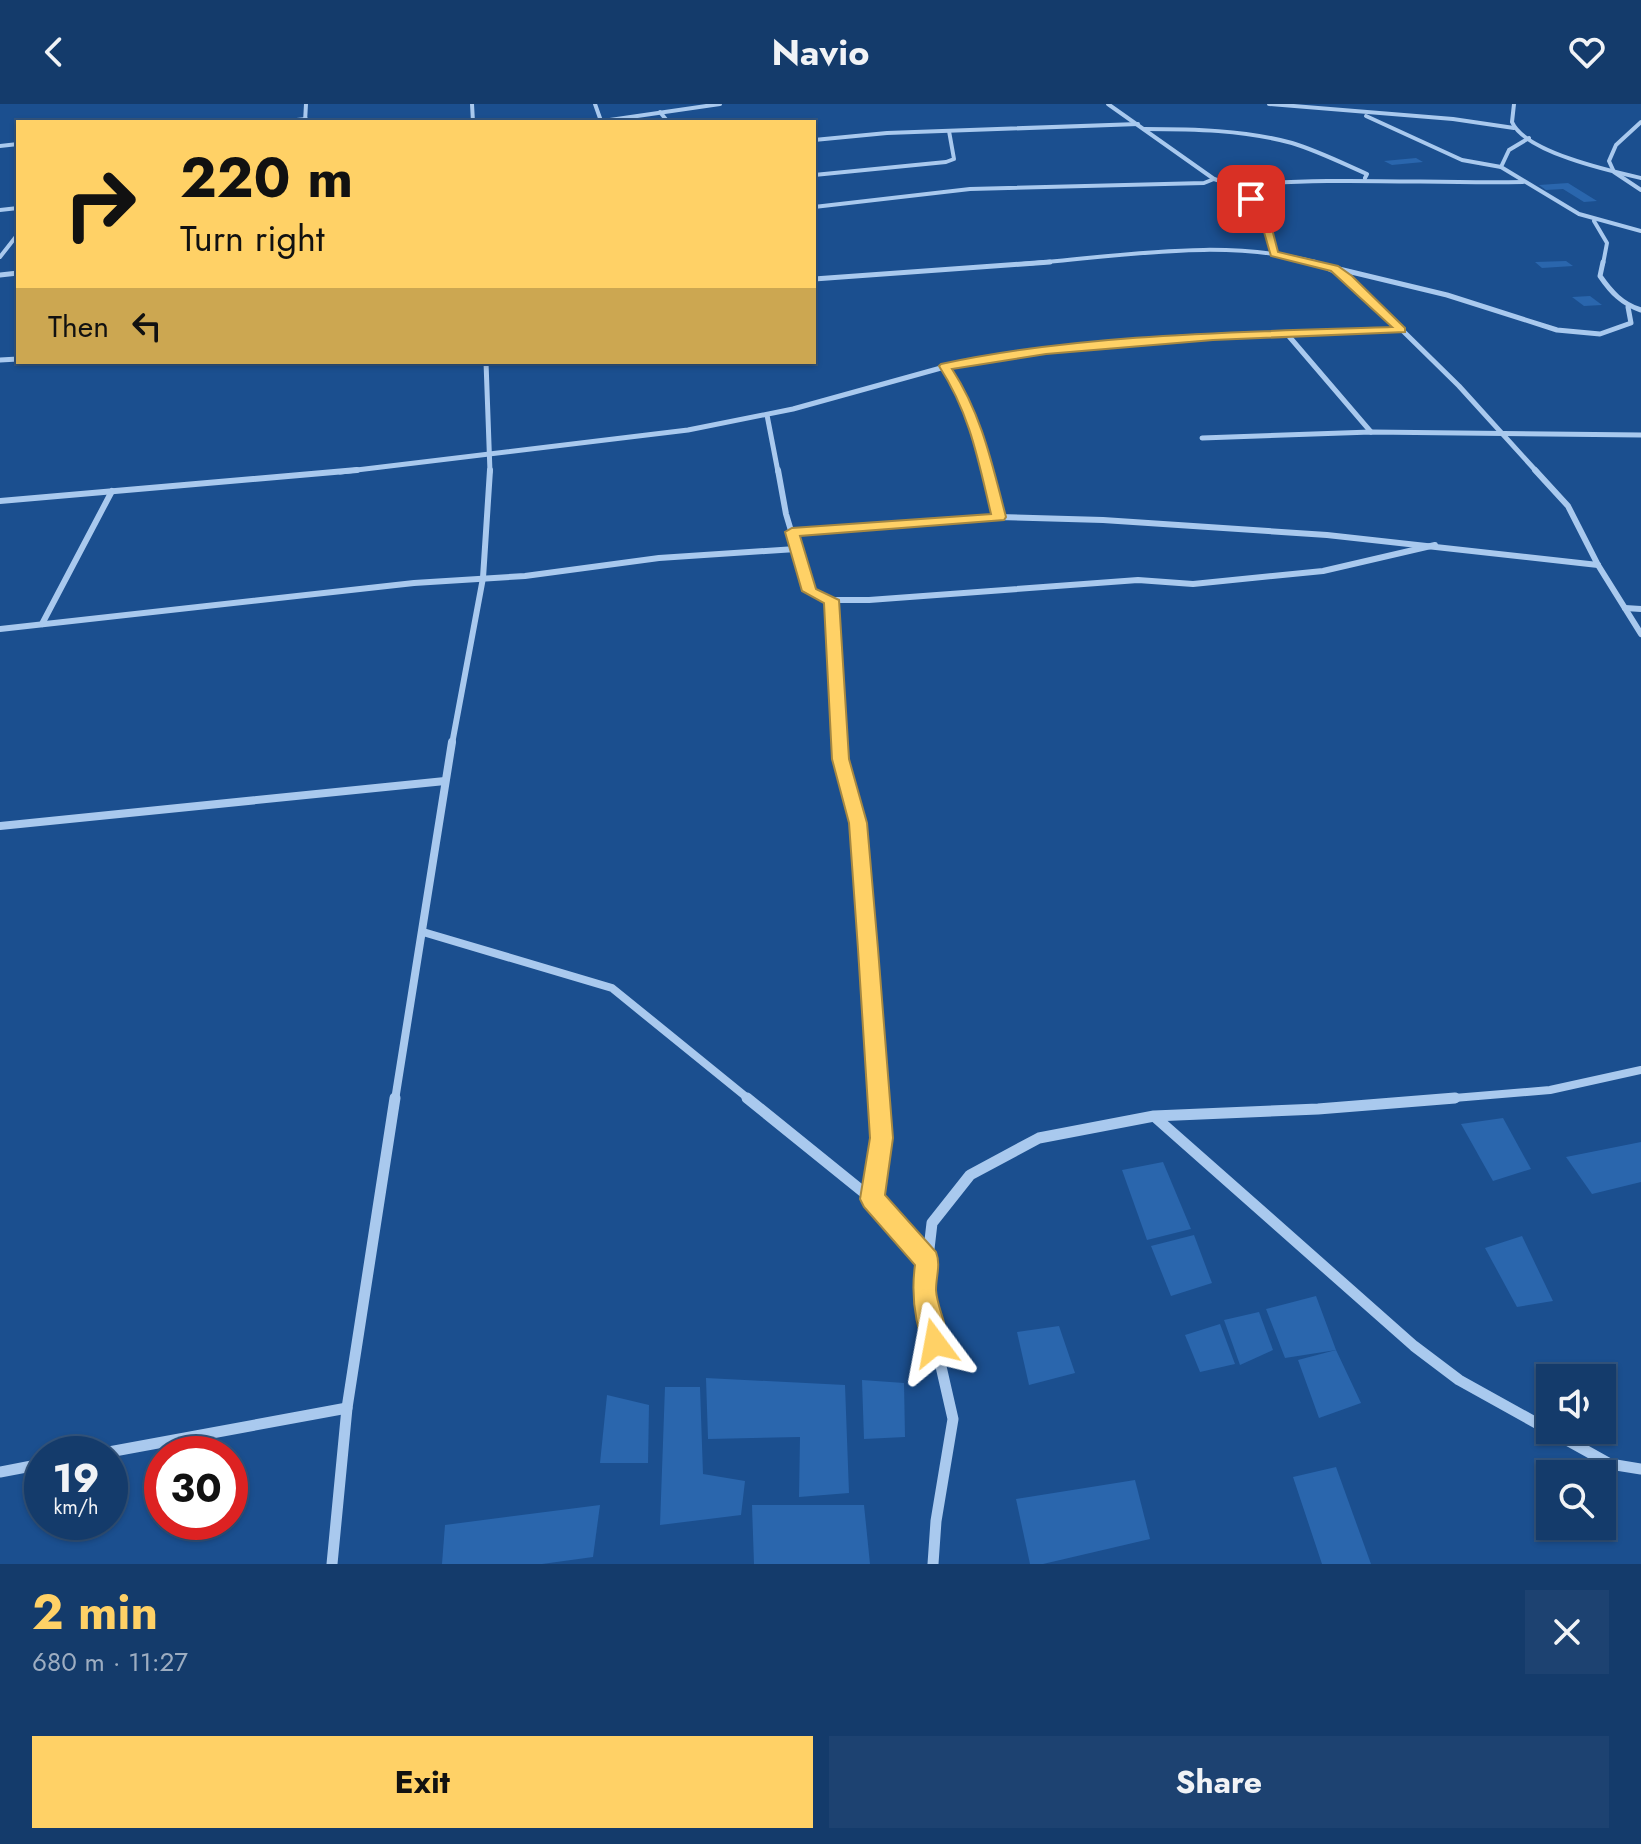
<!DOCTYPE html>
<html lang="en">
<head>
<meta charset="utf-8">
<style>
	:root { --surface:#143b6b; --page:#1d4271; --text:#f1f3f6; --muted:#9dadc1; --line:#33557e; --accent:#ffd166 }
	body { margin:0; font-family:Jost,sans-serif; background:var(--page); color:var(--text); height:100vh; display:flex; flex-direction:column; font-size:30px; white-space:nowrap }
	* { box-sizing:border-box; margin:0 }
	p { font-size:26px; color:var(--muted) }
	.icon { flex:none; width:44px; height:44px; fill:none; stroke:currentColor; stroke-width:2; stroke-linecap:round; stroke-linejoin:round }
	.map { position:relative; height:1460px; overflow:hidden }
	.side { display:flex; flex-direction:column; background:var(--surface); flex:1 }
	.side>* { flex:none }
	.guide { position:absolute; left:16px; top:16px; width:800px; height:244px; border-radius:0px; box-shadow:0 2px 6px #0004,0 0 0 2px var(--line); background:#ffd166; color:#111; overflow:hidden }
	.fabs { position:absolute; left:1536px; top:1260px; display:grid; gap:16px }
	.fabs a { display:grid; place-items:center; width:80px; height:80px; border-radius:0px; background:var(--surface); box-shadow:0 2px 6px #0004,0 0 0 2px var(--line); font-size:40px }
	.speed { position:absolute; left:24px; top:1332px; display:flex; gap:16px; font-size:40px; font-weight:700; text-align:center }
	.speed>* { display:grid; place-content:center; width:104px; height:104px; border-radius:50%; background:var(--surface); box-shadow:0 2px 6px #0004,0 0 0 2px var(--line); line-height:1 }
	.speed small { font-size:20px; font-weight:400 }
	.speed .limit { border:12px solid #d22; background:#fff; color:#111 }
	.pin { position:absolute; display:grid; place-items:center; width:68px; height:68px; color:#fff; margin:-34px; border-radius:16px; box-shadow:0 4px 12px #0006 }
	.me { position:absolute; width:88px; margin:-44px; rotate:347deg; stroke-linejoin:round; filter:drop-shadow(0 0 6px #0008) }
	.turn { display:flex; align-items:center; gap:28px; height:168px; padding:0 32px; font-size:36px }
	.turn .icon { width:104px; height:104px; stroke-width:2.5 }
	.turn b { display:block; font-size:56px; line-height:68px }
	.then { display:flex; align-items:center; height:76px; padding:0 32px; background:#0003; gap:16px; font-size:30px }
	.round { display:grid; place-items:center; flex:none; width:84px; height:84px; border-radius:0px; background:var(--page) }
	.headline { display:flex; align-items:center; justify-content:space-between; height:136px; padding:0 32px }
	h1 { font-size:48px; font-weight:700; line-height:60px; color:var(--accent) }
	.button { display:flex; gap:16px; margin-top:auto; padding:16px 32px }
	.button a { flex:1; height:92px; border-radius:0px; background:var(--accent); color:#111; font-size:32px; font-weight:700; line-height:92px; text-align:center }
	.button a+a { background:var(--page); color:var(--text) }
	header { display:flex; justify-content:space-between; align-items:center; height:104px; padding:0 32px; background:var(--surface); font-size:36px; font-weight:700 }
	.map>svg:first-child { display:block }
</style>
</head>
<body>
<header><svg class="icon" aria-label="back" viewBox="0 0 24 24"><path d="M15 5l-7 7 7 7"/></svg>Navio<svg class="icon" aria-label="heart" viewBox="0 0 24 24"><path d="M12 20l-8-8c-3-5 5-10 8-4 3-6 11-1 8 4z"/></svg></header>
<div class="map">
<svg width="1641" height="1460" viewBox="0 0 1641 1460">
	<rect width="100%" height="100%" fill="#1b4f8f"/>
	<g fill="#2a66ad">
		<path d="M1416 54 1423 58 1392 61 1384 57Z"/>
		<path d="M1568 79 1576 84 1597 97 1584 98 1563 85 1546 86 1539 81Z"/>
		<path d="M1566 157 1573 162 1542 164 1535 158Z"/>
		<path d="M1590 192 1602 201 1584 202 1572 193Z"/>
		<path d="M1503 1014 1531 1065 1493 1077 1461 1020Z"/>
		<path d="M1641 1038V1078L1592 1090 1566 1053Z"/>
		<path d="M1163 1058 1191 1125 1147 1136 1122 1066Z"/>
		<path d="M1194 1131 1212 1179 1171 1192 1151 1142Z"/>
		<path d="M1522 1132 1553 1197 1517 1203 1485 1144Z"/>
		<path d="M1316 1192 1336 1246 1361 1299 1319 1314 1298 1256 1336 1246 1285 1254 1266 1205Z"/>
		<path d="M1259 1208 1273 1246 1240 1261 1224 1216Z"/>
		<path d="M1220 1220 1235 1260 1200 1268 1185 1231Z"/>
		<path d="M1059 1222 1075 1269 1029 1281 1017 1228Z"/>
		<path d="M706 1274 845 1281 849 1389 799 1393 800 1333 708 1335Z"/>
		<path d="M862 1276 904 1279 905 1333 864 1335Z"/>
		<path d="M665 1283H700L703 1370 745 1377 741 1411 660 1421Z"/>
		<path d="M607 1291 649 1301 648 1359H600Z"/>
		<path d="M1336 1363 1371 1460H1322L1293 1373Z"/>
		<path d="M1135 1376 1150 1435 1043 1460H1030L1016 1395Z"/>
		<path d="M600 1401 593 1453 542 1460H442L445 1421Z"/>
		<path d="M752 1401H864L870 1460H754Z"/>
	</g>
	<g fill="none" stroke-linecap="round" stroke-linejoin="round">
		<g stroke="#a9c9ee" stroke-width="4">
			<path d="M472 0 473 18"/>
			<path d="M595 0 601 17"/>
			<path d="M1108 0 1214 75 1235 82 1251 95 1266 121 1274 150"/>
			<path d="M1269 0 1453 15 1514 24"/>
			<path d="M1514 0 1512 18C1525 48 1610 67 1641 74"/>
			<path d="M660 8 668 18"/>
			<path d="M1366 12 1462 56 1501 63"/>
			<path d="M278 18 306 15"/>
			<path d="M305 18 306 0"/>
			<path d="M596 18 720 0"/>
			<path d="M1641 18 1616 41 1609 57 1614 68 1641 86"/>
			<path d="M1144 25C1193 25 1244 26 1292 39 1318 47 1342 59 1367 70L1365 74"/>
			<path d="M1529 34 1509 46 1501 63 1579 110 1641 127"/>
			<path d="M814 36 887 29 1138 20"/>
			<path d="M0 42 18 40"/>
			<path d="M814 71 946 58 954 55 949 27"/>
			<path d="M1235 82C1331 72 1427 80 1523 78"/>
			<path d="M814 103 970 85 1204 79 1214 75"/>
			<path d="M0 106 18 104"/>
			<path d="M1594 117 1607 139 1603 160"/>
			<path d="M0 153 18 130"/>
			<path d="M1022 160C1116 153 1229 132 1321 160"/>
		</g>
		<g stroke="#a9c9ee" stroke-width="5">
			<path d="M1314 158 1349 174 1459 282 1537 368"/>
			<path d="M1603 158 1600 172C1611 188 1622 200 1641 206"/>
			<path d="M1339 165 1447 191 1557 226 1600 230 1631 219 1628 203"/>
			<path d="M0 171 18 169"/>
			<path d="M814 175 1050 158"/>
			<path d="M1287 230 1371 328"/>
			<path d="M0 256 18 255"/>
			<path d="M486 258 490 368"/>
			<path d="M945 262 973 317 988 368"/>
			<path d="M767 311 778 368"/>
			<path d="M1202 334 1371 328 1641 331"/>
			<path d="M340 368 688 326 793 305 959 259 1046 247 1213 233 1401 226"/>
		</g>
		<g stroke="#a9c9ee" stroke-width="6">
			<path d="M778 366 786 410 809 487 831 496H869L1138 476 1193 480 1323 467 1435 441"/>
			<path d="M988 366 999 413"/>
			<path d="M1535 366 1568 402 1598 461 1641 530"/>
			<path d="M0 397 357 366"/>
			<path d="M792 428 999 413 1103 416 1327 431 1598 461"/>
			<path d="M831 496 839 640"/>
			<path d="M1625 504 1641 505"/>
			<path d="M42 520 112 387"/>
			<path d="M0 525 414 479 525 472 659 454 796 445"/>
			<path d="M452 640 483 474 490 366"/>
		</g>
		<g stroke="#a9c9ee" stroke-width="8">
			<path d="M839 638 840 655 858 719 878 996"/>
			<path d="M0 722 445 677"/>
			<path d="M423 828 612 884 750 996"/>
			<path d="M395 996 452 638"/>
			<path d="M1430 996 1550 986 1641 966"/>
		</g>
		<g stroke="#a9c9ee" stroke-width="11">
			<path d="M747 994 872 1095 927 1157"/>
			<path d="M1155 1013 1414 1242 1459 1276 1610 1360 1641 1365"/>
			<path d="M872 1095 881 1034 878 994"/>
			<path d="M98 1350 347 1304"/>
			<path d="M0 1368 42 1360"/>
			<path d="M332 1460 347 1304 395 994"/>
			<path d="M933 1460 936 1417 953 1315 924 1188 932 1119 970 1071 1039 1034 1154 1012 1318 1005 1455 994"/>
		</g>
	</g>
	<path fill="#ffd166" stroke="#a68842" stroke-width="2" d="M1248 93H1254L1271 121 1278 148 1338 162 1352 172 1405 224V228L1213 236 1046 250 952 265C982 311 992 360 1006 413L1004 416 800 432 816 485 839 496 849 655 867 719 878 845 893 1034 885 1091 936 1148C941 1161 936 1172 936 1186 937 1207 953 1228 944 1248L935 1252 926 1248C915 1220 911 1190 915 1161L864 1103 860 1095 870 1034 858 845 849 719 832 655 824 499 802 487 785 428 792 424 991 410C978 355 970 310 939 262L941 260C1084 229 1246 228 1392 223L1331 167 1271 152 1262 121Z"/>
</svg>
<div class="fabs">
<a><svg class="icon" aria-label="sound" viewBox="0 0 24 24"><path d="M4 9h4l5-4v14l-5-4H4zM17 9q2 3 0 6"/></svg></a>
<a><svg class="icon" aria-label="search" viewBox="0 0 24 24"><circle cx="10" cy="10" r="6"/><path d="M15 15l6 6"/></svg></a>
</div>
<div class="speed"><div>19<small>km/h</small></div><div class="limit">30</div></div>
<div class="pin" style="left:1251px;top:95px;background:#d93025"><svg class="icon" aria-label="arrive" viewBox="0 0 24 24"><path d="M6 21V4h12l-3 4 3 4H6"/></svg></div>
<svg class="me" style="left:935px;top:1239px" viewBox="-20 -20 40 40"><path d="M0-17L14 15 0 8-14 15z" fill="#ffd166" stroke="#fff" stroke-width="4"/></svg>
<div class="guide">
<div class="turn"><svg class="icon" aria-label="right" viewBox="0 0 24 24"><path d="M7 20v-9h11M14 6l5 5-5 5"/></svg><div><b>220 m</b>Turn right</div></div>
<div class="then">Then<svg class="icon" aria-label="left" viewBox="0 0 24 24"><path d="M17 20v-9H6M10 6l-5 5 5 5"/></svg></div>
</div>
</div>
<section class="side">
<div class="headline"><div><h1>2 min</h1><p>680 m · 11:27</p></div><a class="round"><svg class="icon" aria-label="close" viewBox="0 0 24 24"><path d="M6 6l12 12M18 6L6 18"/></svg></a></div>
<div class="button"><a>Exit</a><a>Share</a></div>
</section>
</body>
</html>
